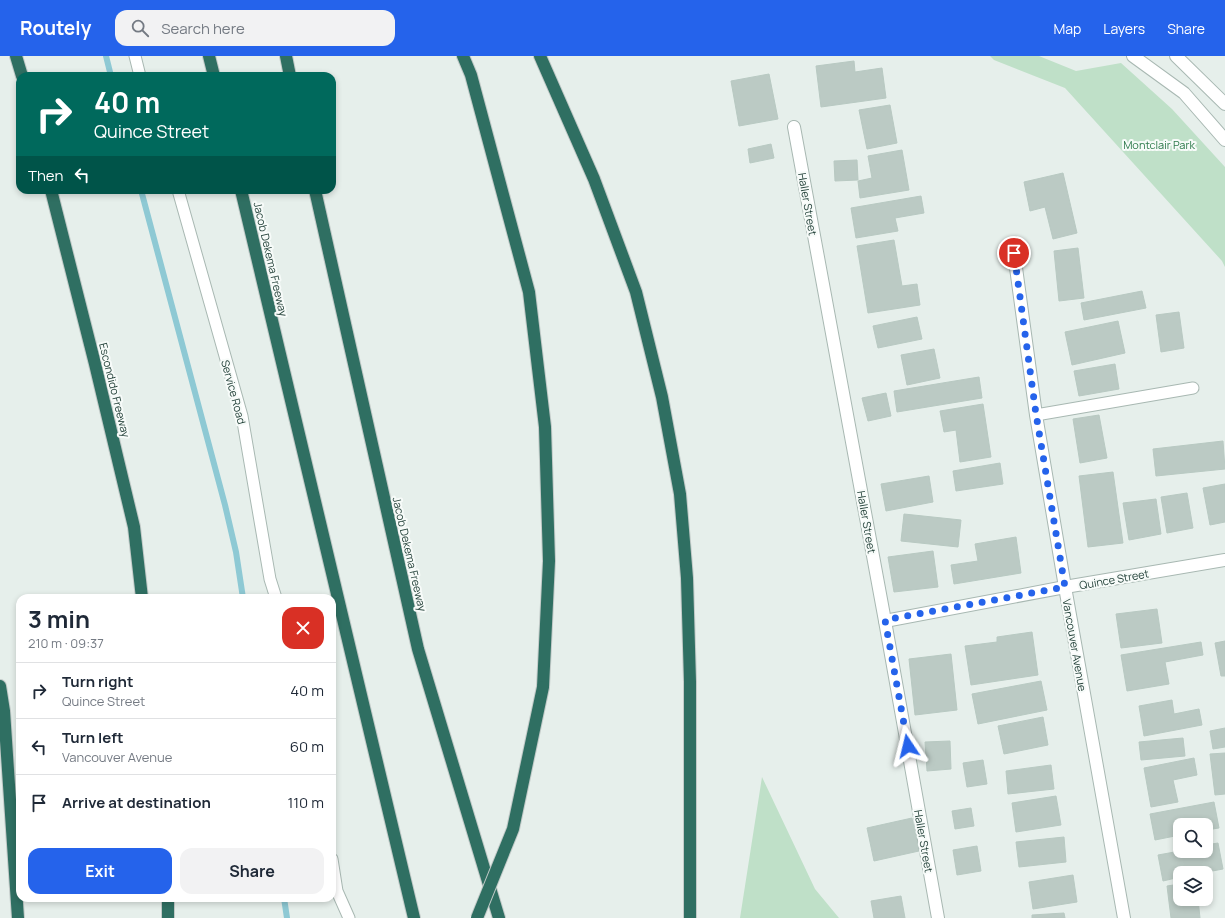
<!DOCTYPE html>
<html lang="en">
<head>
<meta charset="utf-8">
<style>
	:root { --surface:#fff; --page:#f2f2f3; --text:#1f2937; --muted:#747a83; --line:#e0e1e3; --accent:#2563eb }
	body { margin:0; font-family:Manrope,sans-serif; background:var(--page); color:var(--text); height:100vh; display:flex; flex-direction:column; font-size:15px; white-space:nowrap }
	* { box-sizing:border-box; margin:0 }
	p { font-size:13px; color:var(--muted) }
	.icon { flex:none; width:22px; height:22px; fill:none; stroke:currentColor; stroke-width:2; stroke-linecap:round; stroke-linejoin:round }
	.map { position:relative; flex:1; overflow:hidden }
	.details { position:absolute; left:16px; top:538px; width:320px; height:308px; display:flex; flex-direction:column; background:var(--surface); border-radius:12px; box-shadow:0 2px 6px #0003 }
	.details>* { flex:none }
	.top-card { position:absolute; left:16px; top:16px; width:320px; height:122px; border-radius:12px; box-shadow:0 2px 6px #0003; background:#00695c; color:#fff; overflow:hidden }
	.buttons { position:absolute; left:1173px; top:762px; display:grid; gap:8px }
	.buttons a { display:grid; place-items:center; width:40px; height:40px; border-radius:8px; background:var(--surface); box-shadow:0 2px 6px #0003; font-size:20px }
	.pin { position:absolute; display:grid; place-items:center; width:34px; height:34px; color:#fff; margin:-17px; border:2px solid #fff; border-radius:50%; box-shadow:0 1px 4px #0007 }
	.me { position:absolute; width:44px; margin:-22px; rotate:350deg; stroke-linejoin:round; filter:drop-shadow(0 0 3px #0008) }
	.turn { display:flex; align-items:center; gap:14px; height:84px; padding:0 12px; font-size:18px }
	.turn .icon { width:52px; height:52px; stroke-width:2.5 }
	.turn b { display:block; font-size:28px; line-height:34px }
	.then { display:flex; align-items:center; height:38px; padding:0 12px; background:#0003; gap:8px; font-size:15px }
	.round { display:grid; place-items:center; flex:none; width:42px; height:42px; border-radius:12px; background:var(--page) }
	.summary { display:flex; align-items:center; justify-content:space-between; height:68px; padding:0 12px }
	h1 { font-size:24px; font-weight:700; line-height:30px }
	.primary-button { display:flex; gap:8px; margin-top:auto; padding:8px 12px }
	.primary-button a { flex:1; height:46px; border-radius:12px; background:var(--accent); color:#fff; font-size:16px; font-weight:700; line-height:46px; text-align:center }
	.primary-button a+a { background:var(--page); color:var(--text) }
	ul { padding:0; list-style:none }
	li { display:flex; align-items:center; gap:12px; height:56px; padding:0 12px; border-top:1px solid var(--line) }
	li div { flex:1 }
	li b { display:block; font-size:15px }
	li em { font-style:normal }
	header { display:flex; align-items:center; gap:24px; box-sizing:border-box; height:56px; padding:0 20px; background:var(--accent); color:#fff }
	header strong { font-size:19px }
	nav { display:flex; gap:22px; margin-inline-start:auto; font-size:14px }
	.search { width:280px; height:36px; background:var(--page); display:flex; align-items:center; gap:10px; box-sizing:border-box; padding:0 14px; border-radius:12px; color:var(--muted); font-size:15px }
	.map>svg:first-child { display:block }
</style>
</head>
<body>
<header>
<strong>Routely</strong>
<div class="search"><svg class="icon" aria-label="search" viewBox="0 0 24 24"><circle cx="10" cy="10" r="6"/><path d="M15 15l6 6"/></svg>Search here</div>
<nav><a>Map</a><a>Layers</a><a>Share</a></nav>
</header>
<div class="map">
<svg width="1225" height="862" viewBox="0 0 1225 862">
	<rect width="100%" height="100%" fill="#e6efeb"/>
	<g fill="#bfe0c8">
		<path d="M990 0H1039L1076 15 1121 7 1172 53 1225 111V211L1222 205 1065 32 994 4Z"/>
		<path d="M762 721 815 833 839 862H740Z"/>
	</g>
	<g fill="none" stroke-linecap="round" stroke-linejoin="round">
		<g stroke="#8ec9d4" stroke-width="6">
			<path d="M106 0 111 20"/>
			<path d="M141 134 225 449 236 496 243 542"/>
			<path d="M284 842 287 862"/>
		</g>
	</g>
	<g fill="#bbcac4" stroke="#b8c9c2">
		<path d="M854 5 855 16 882 12 886 42 821 51 816 10Z"/>
		<path d="M769 18 778 63 739 70 731 25Z"/>
		<path d="M890 49 897 87 867 93 859 54Z"/>
		<path d="M771 88 774 102 750 107 748 93Z"/>
		<path d="M902 94 909 134 860 142 858 125 872 122 868 100Z"/>
		<path d="M857 104 858 124 835 125 834 105Z"/>
		<path d="M1063 117 1077 177 1053 183 1045 151 1030 155 1024 126Z"/>
		<path d="M921 140 924 157 895 162 898 175 856 182 851 152Z"/>
		<path d="M894 184 902 230 917 228 920 249 868 257 857 190Z"/>
		<path d="M1078 192 1084 242 1059 245 1054 195Z"/>
		<path d="M1142 235 1146 252 1084 264 1081 247Z"/>
		<path d="M1179 256 1184 292 1161 296 1156 259Z"/>
		<path d="M917 261 922 283 878 292 873 270Z"/>
		<path d="M1118 265 1125 297 1072 309 1065 276Z"/>
		<path d="M934 293 940 322 907 329 901 299Z"/>
		<path d="M1115 308 1119 333 1079 340 1074 315Z"/>
		<path d="M979 321 982 342 897 356 894 335Z"/>
		<path d="M886 337 891 360 868 365 862 342Z"/>
		<path d="M983 348 991 401 960 406 956 374 944 376 940 355Z"/>
		<path d="M1099 359 1107 402 1080 407 1073 363Z"/>
		<path d="M1223 385 1225 413 1156 420 1153 393Z"/>
		<path d="M1000 407 1003 428 956 435 953 415Z"/>
		<path d="M1113 416 1123 487 1088 491 1079 420Z"/>
		<path d="M929 420 933 446 886 455 881 428Z"/>
		<path d="M1225 428V466L1210 469 1203 432Z"/>
		<path d="M1187 437 1193 472 1167 477 1161 441Z"/>
		<path d="M1156 443 1161 478 1129 484 1123 447Z"/>
		<path d="M904 458 961 464 958 491 901 485Z"/>
		<path d="M1016 481 1021 517 954 528 951 509 978 505 975 488Z"/>
		<path d="M933 495 938 531 894 536 888 501Z"/>
		<path d="M1157 553 1162 587 1121 592 1116 558Z"/>
		<path d="M1032 576 1038 619 971 629 965 590 997 586V581Z"/>
		<path d="M1225 585V620H1221L1215 587Z"/>
		<path d="M1201 586 1203 599 1165 606 1169 628 1127 635 1121 599Z"/>
		<path d="M951 598 957 654 915 659 909 603Z"/>
		<path d="M1041 625 1047 654 978 668 972 638Z"/>
		<path d="M1172 644 1174 658 1199 653 1202 669 1144 680 1139 650Z"/>
		<path d="M1043 661 1048 689 1004 698 998 670Z"/>
		<path d="M1225 672V691L1213 693 1210 675Z"/>
		<path d="M1183 682 1185 700 1141 704 1139 686Z"/>
		<path d="M950 685 951 713 927 715 925 686Z"/>
		<path d="M1225 697V738L1215 739 1210 698Z"/>
		<path d="M1194 702 1197 719 1173 724 1178 746 1151 751 1144 712Z"/>
		<path d="M983 704 987 728 967 731 963 707Z"/>
		<path d="M1051 709 1054 733 1008 738 1006 715Z"/>
		<path d="M1056 740 1061 769 1016 776 1012 747Z"/>
		<path d="M1214 746 1219 772 1206 774V769H1180V779L1155 784 1150 758Z"/>
		<path d="M971 752 974 770 955 773 952 755Z"/>
		<path d="M912 762 919 795 874 805 867 772Z"/>
		<path d="M1064 781 1066 806 1019 811 1016 786Z"/>
		<path d="M1218 787 1223 813 1202 817H1180V821L1163 825 1158 799 1180 795H1206V789Z"/>
		<path d="M977 790 981 815 957 819 953 794Z"/>
		<path d="M1073 819 1077 846 1033 853 1029 826Z"/>
		<path d="M1180 828V843H1198L1200 862H1171L1167 830Z"/>
		<path d="M901 840 905 862H874L871 845Z"/>
		<path d="M1064 857 1065 862H1032V859Z"/>
	</g>
	<g fill="none" stroke-linecap="round" stroke-linejoin="round">
		<defs>
			<g id="service">
				<path d="M135 0 140 20"/>
				<path d="M178 134 242 360 270 523 276 542"/>
				<path d="M1036 359 1193 332"/>
				<path d="M332 803 337 835 349 862"/>
			</g>
			<g id="minor">
				<path d="M794 71 885 565 938 862"/>
				<path d="M1014 197 1036 359 1065 531 1124 862"/>
				<path d="M885 565 1065 531 1225 504"/>
			</g>
			<g id="tertiary">
				<path d="M1133 0 1184 37 1225 84"/>
				<path d="M1176 0 1225 48"/>
			</g>
			<g id="motorway">
				<path d="M16 0 22 20"/>
				<path d="M209 0 214 20"/>
				<path d="M286 0 290 20"/>
				<path d="M463 0 471 19 529 236 545 371 549 505 543 631"/>
				<path d="M540 0 594 123 636 236 662 341 680 438 687 522 690 626V862"/>
				<path d="M51 134 95 308 134 471 142 542"/>
				<path d="M241 134 414 862"/>
				<path d="M315 134 418 593 499 862"/>
				<path d="M0 630 4 655 18 862"/>
				<path d="M168 842V862"/>
			</g>
		</defs>
		<use href="#service" stroke="#a8b8b2" stroke-width="13"/>
		<use href="#minor" stroke="#a8b8b2" stroke-width="14"/>
		<use href="#tertiary" stroke="#a8b8b2" stroke-width="14"/>
		<use href="#motorway" stroke="#c2cac8" stroke-width="14"/>
		<use href="#service" stroke="#fff" stroke-width="11"/>
		<use href="#minor" stroke="#fff" stroke-width="12"/>
		<use href="#tertiary" stroke="#fff" stroke-width="12"/>
		<use href="#motorway" stroke="#2f6f62" stroke-width="12"/>
		<defs>
			<path id="motorway-bridge" d="M477 862 513 773 543 631"/>
		</defs>
		<use href="#motorway-bridge" stroke="#c2cac8" stroke-width="14" stroke-linecap="butt"/>
		<use href="#motorway-bridge" stroke="#2f6f62" stroke-width="12"/>
	</g>
	<g fill="none" stroke-linecap="round" stroke-linejoin="round">
		<path stroke="#2563eb" stroke-width="7" stroke-dasharray="0 12.6" d="M908 690 885 564 1065 531 1036 358 1014 197"/>
	</g>
	<g text-anchor="middle" dominant-baseline="central" stroke-width="4" stroke-linejoin="round" paint-order="stroke">
		<g font-size="11" fill="#2d7a4b" stroke="#f7fbf9">
			<text x="1159" y="88">Montclair Park</text>
		</g>
		<g font-size="11" fill="#24423a" stroke="#f7fbf9">
			<text transform="translate(808 148) rotate(80)">Haller Street</text>
			<text transform="translate(271 203) rotate(77)">Jacob Dekema Freeway</text>
			<text transform="translate(115 334) rotate(76)">Escondido Freeway</text>
			<text transform="translate(234 336) rotate(75)">Service Road</text>
			<text transform="translate(867 466) rotate(80)">Haller Street</text>
			<text transform="translate(410 498) rotate(77)">Jacob Dekema Freeway</text>
			<text transform="translate(1114 523) rotate(-10)">Quince Street</text>
			<text transform="translate(1075 589) rotate(80)">Vancouver Avenue</text>
			<text transform="translate(924 785) rotate(80)">Haller Street</text>
		</g>
	</g>
</svg>
<div class="buttons">
<a><svg class="icon" aria-label="search" viewBox="0 0 24 24"><circle cx="10" cy="10" r="6"/><path d="M15 15l6 6"/></svg></a>
<a><svg class="icon" aria-label="layers" viewBox="0 0 24 24"><path d="M12 4l9 5-9 5-9-5zM3 14l9 5 9-5"/></svg></a>
</div>
<div class="pin" style="left:1014px;top:197px;background:#d93025"><svg class="icon" aria-label="arrive" viewBox="0 0 24 24"><path d="M6 21V4h12l-3 4 3 4H6"/></svg></div>
<svg class="me" style="left:908px;top:690px" viewBox="-20 -20 40 40"><path d="M0-17L14 15 0 8-14 15z" fill="#2563eb" stroke="#fff" stroke-width="4"/></svg>
<div class="top-card">
<div class="turn"><svg class="icon" aria-label="right" viewBox="0 0 24 24"><path d="M7 20v-9h11M14 6l5 5-5 5"/></svg><div><b>40 m</b>Quince Street</div></div>
<div class="then">Then<svg class="icon" aria-label="left" viewBox="0 0 24 24"><path d="M17 20v-9H6M10 6l-5 5 5 5"/></svg></div>
</div>
<section class="details">
<div class="summary"><div><h1>3 min</h1><p>210 m · 09:37</p></div><a class="round" style="background:#d93025;color:#fff"><svg class="icon" aria-label="close" viewBox="0 0 24 24"><path d="M6 6l12 12M18 6L6 18"/></svg></a></div>
<ul>
<li><svg class="icon" aria-label="right" viewBox="0 0 24 24"><path d="M7 20v-9h11M14 6l5 5-5 5"/></svg><div><b>Turn right</b><p>Quince Street</p></div><em>40 m</em></li>
<li><svg class="icon" aria-label="left" viewBox="0 0 24 24"><path d="M17 20v-9H6M10 6l-5 5 5 5"/></svg><div><b>Turn left</b><p>Vancouver Avenue</p></div><em>60 m</em></li>
<li><svg class="icon" aria-label="arrive" viewBox="0 0 24 24"><path d="M6 21V4h12l-3 4 3 4H6"/></svg><div><b>Arrive at destination</b></div><em>110 m</em></li>
</ul>
<div class="primary-button"><a>Exit</a><a>Share</a></div>
</section>
</div>
</body>
</html>
